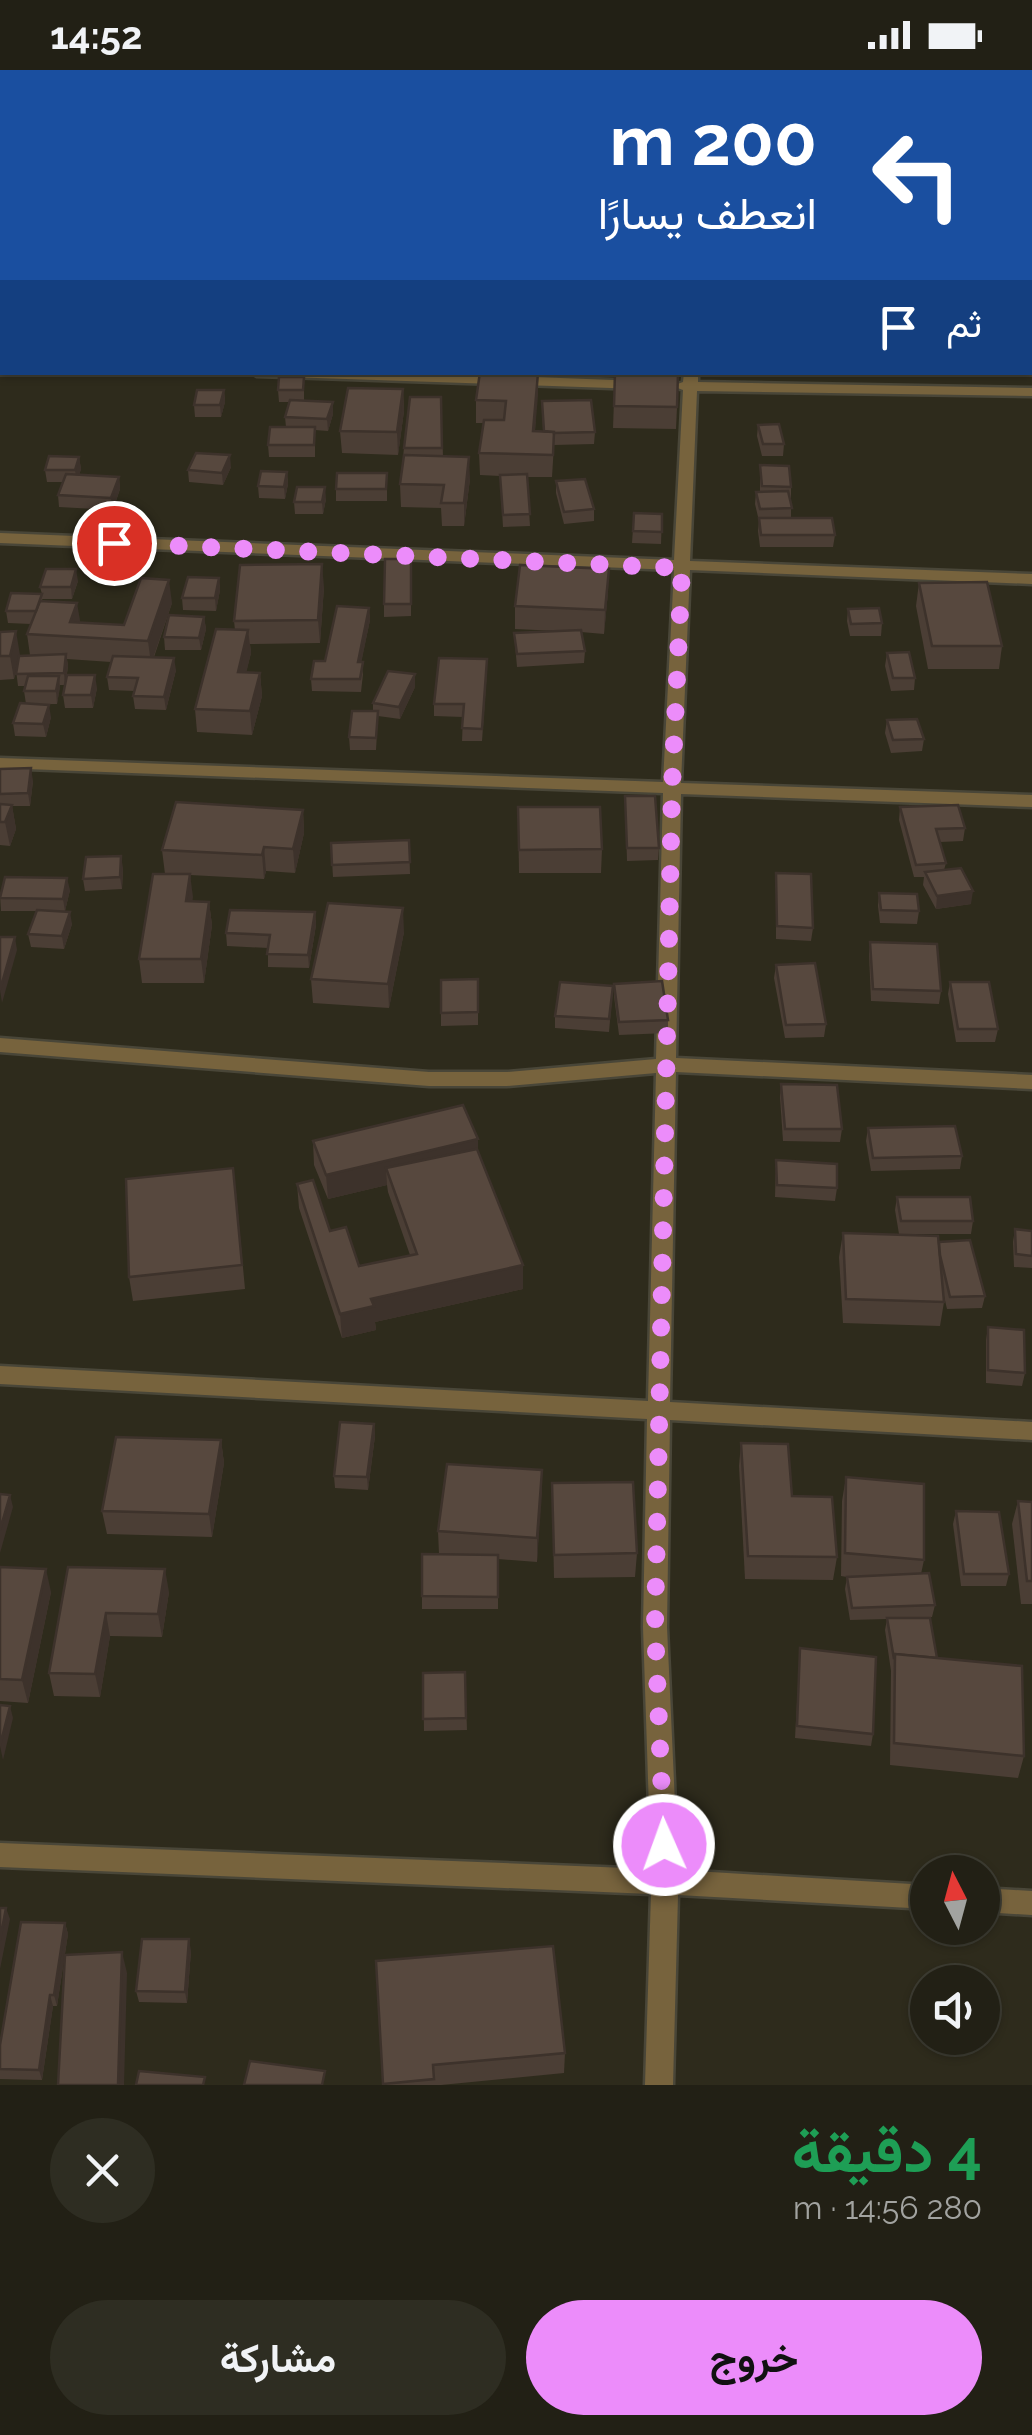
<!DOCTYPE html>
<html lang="ar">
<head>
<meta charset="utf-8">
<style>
	:root { --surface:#222015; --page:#2e2d22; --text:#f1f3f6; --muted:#a2a3a0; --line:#3f3e34; --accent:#ec8cfa }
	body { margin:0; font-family:Raleway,Vazirmatn,sans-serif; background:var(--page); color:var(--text); direction:rtl; height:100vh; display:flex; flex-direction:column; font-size:38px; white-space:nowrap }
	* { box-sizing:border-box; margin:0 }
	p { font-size:32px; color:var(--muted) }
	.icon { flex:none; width:55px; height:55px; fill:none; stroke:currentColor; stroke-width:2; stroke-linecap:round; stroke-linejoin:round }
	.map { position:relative; height:2015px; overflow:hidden; direction:ltr }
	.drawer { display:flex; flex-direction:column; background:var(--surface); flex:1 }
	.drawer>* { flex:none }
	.guide { position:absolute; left:0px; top:0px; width:1032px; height:305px; box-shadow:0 2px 8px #0004,0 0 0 2px var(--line); direction:rtl; background:#1a4fa0; color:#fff; overflow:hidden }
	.needle { width:65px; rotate:354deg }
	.controls { position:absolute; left:910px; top:1785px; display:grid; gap:20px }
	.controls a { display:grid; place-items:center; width:90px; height:90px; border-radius:50%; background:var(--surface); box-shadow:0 2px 8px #0004,0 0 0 2px var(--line); font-size:50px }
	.pin { position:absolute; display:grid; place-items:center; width:85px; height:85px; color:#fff; margin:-42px; border:5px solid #fff; border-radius:50%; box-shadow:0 2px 10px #0007 }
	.me { position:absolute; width:110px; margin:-55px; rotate:358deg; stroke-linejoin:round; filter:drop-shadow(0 0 8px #0008) }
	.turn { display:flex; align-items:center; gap:35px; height:210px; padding:0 50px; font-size:45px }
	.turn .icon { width:130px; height:130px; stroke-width:2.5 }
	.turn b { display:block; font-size:70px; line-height:85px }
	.then { display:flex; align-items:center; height:95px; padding:0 50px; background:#0003; gap:20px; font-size:38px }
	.round { display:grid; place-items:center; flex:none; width:105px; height:105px; border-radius:52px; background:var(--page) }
	.overview { display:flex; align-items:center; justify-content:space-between; height:170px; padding:0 50px }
	h1 { font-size:60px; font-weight:700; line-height:75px; color:#1e9e55 }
	.button { display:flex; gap:20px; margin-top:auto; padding:20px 50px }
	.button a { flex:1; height:115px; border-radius:60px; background:var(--accent); color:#111; font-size:40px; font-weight:700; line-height:115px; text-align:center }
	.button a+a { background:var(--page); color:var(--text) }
	.status { display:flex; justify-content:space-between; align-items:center; height:70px; padding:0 50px; background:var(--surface); direction:ltr }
	.status svg { height:28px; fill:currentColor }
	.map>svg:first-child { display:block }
</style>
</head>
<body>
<div class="status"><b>14:52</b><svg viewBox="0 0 49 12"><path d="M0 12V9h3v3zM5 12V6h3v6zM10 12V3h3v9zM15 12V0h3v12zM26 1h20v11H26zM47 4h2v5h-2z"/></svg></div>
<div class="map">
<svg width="1032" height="2015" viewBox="0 0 1032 2015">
	<rect width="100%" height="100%" fill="#2e2b1c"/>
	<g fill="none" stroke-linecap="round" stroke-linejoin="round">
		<defs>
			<g id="street">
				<rect x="697" y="0" width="12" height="2"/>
				<rect x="0" y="14" width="2" height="8"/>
				<path d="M0 140 2 141V149L0 148Z"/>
				<rect x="1030" y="170" width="2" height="8"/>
				<rect x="0" y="290" width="2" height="8"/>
				<path d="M250 302H399L640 311 647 315 640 319 257 306Z"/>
				<path d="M684 302H698V312L1032 318V326L697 321 690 491 1032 504V514L690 500 681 713 1032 725V737L681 724 676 988 1032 1005V1019L676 1002 670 1332 1032 1352V1370L670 1350 667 1557 678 1800 928 1815V1839L678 1825 673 2015H645L651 1824 0 1797V1773L651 1799 643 1557 647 1349 0 1314V1296L648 1331 656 1003 507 1016H429L0 982V968L429 1002H507L656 989 663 723 0 698V688L663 712 674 500 0 473V463L674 490 683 320 672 316 683 312Z"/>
				<path d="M982 1818 1032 1821V1845L982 1842Z"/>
			</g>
		</defs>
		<use href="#street" stroke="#494638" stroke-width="5"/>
		<use href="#street" fill="#77633d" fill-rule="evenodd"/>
	</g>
	<g fill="#4b3e35">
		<path d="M292 0H352L351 2H292Z"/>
		<rect x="472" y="0" width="41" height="2"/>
		<path d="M628 0H652V2H629Z"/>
		<path d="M847 0H941L940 2H848Z"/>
		<rect x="1030" y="95" width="2" height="45"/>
		<path d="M615 302 677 337 676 359 613 358Z"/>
		<path d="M538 303 535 361H543L542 331 595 362 594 374 554 375 552 407H527L530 456 503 457 500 406 480 405 479 383 483 353H476V330Z"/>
		<path d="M304 307V330L333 332V344L328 361 315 360V387H269L268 375 286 357 285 347 290 332H279L278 320Z"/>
		<path d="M403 319 404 341 398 385 342 383 340 361Z"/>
		<path d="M224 320 225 332 221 347H195L194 335Z"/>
		<path d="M441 327 443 386 470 409 464 456H442L441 438 401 437 400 414 404 378Z"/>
		<path d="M758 355 784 374 783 386H762L757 366Z"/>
		<path d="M79 387 81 399 79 405 119 407 120 419 113 440 59 437 58 425 63 412H47L45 400Z"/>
		<path d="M760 395 791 417V448L835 465 833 477H760L758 461 759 451 755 434 756 422H760Z"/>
		<path d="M231 397 223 415 189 412 188 400Z"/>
		<path d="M287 402 288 414 285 429 259 428 258 416Z"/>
		<path d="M387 403V431H336V419Z"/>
		<path d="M556 411 594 439V451L564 454 556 423Z"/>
		<path d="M326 429 323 444H295L294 432Z"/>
		<path d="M634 443 662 444 661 474 632 473Z"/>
		<path d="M411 489V546L384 547V534Z"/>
		<path d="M219 508 220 520 216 541 183 540 182 528Z"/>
		<path d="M78 511 72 529H42L43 531 80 552 124 555 172 533 154 587 176 600 166 640 135 639 133 626 135 621 109 620 107 607 111 592 67 589 68 596 66 612 97 618 93 638H65L63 625 65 615H60L57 634H27L51 647 46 667 15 666 13 653 26 634 24 621 25 616H18L16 600 14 609 0 610V562L20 586 30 585 27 564 31 554 8 553 6 541 42 524 40 517Z"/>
		<path d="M919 513 1002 576 999 599H928L916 536Z"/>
		<path d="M324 517 320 573 250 574 251 583 246 602 260 603 262 626 252 665 197 662 195 639 235 560 234 551Z"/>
		<path d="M608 522 604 564 581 562 585 581 584 593 517 597 514 563 558 561 515 559V536Z"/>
		<path d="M369 538 370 550 361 592 363 604 361 622 312 621 311 609Z"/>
		<path d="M848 539 882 553 881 566H850L847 551Z"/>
		<path d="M204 547 206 559 201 580H165L164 567Z"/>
		<path d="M887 583 915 608 914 620 891 621 885 596Z"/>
		<path d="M487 601 482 671H462L463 647 434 646V634Z"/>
		<path d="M415 617 400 649 378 646 376 680H350L349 667 373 641V633Z"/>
		<path d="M887 650 924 669 922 681 891 683 885 663Z"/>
		<path d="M0 699 33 711 30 736H12L16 759 10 776 0 775Z"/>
		<path d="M625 726 659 778 658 790 627 791Z"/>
		<path d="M518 737 602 779 601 803H519Z"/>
		<path d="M900 737 965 758 963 771 940 772 946 793 944 800 971 834 936 839 923 815 924 807H914L899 750Z"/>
		<path d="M303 740 304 763 295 803 266 801 264 809 190 805 192 831 209 832 212 855 204 913H142L139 889 165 804 162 780Z"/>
		<path d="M409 770 410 804 333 807 331 773Z"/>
		<path d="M123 798 122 819 85 821 83 809Z"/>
		<path d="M776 803 813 858 811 871 776 869Z"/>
		<path d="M70 820 65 841 72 854 64 879 31 877 28 864 36 841H1L0 825Z"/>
		<path d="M879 823 919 841 917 854 880 853 878 836Z"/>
		<path d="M315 842 316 855 309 898 268 897V878L227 876 226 863Z"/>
		<path d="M404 862 389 938 313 933 311 909Z"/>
		<path d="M870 872 941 921 939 934 871 931 869 884Z"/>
		<path d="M776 895 826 954 824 967 785 968 774 908Z"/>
		<path d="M478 909V955L441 956V910Z"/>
		<path d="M950 912 998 959 995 972H956L948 924Z"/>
		<path d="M614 914 668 950V963L619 965 614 926Z"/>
		<path d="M612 928 609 962 555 958V946Z"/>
		<path d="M781 1014 842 1059 840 1072 783 1071 780 1027Z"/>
		<path d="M868 1058 962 1086 960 1099 871 1101 866 1071Z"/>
		<path d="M478 1069V1081L523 1195V1219L375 1252 376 1260 342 1268 299 1138 297 1114 330 1161 359 1196 410 1185 388 1122 387 1115 328 1129 314 1095 313 1071Z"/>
		<path d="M776 1090 837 1118 835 1131 775 1127Z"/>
		<path d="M236 1122 245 1219 133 1231 129 1207Z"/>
		<path d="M897 1127 973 1151 971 1164H899L895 1140Z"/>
		<path d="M1015 1159 1032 1161V1198L1014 1197 1013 1172Z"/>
		<path d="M843 1163 939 1172 985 1226 982 1238 947 1239 943 1222 944 1232 940 1256 843 1253 839 1187Z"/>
		<path d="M988 1257 1025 1303 1022 1316 986 1313V1270Z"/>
		<path d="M374 1354 375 1366 368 1420 335 1418 334 1406Z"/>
		<path d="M221 1370 224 1393 212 1467 107 1464 102 1441Z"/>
		<path d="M741 1373 792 1426 837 1487 833 1510 745 1509 739 1396Z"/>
		<path d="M542 1400 537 1492 498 1489V1539H422V1526L439 1484 438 1461Z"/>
		<path d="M846 1407 924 1490 921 1504 935 1535 932 1547 902 1548 1024 1686 1018 1708 890 1695 891 1601 885 1560 887 1549 850 1550 845 1519 847 1507 841 1506 842 1431Z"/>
		<path d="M552 1413 637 1483 635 1507 554 1508Z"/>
		<path d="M1018 1431 1032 1432V1534H1021L1012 1454Z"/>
		<path d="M956 1441 1009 1504 1006 1516H961L953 1454Z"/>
		<path d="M0 1497 51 1522 28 1633 0 1631Z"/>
		<path d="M68 1497 169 1522 162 1567 110 1566 100 1627 54 1626 49 1603Z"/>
		<path d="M800 1578 873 1664 871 1676 795 1668Z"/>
		<path d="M465 1602 467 1660 424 1661 423 1603Z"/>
		<path d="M65 1853 68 1864 57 1936H53L42 2010 0 2009V1975Z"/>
		<path d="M191 1881 187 1933 139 1932 136 1921Z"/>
		<path d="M376 1891 565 1983 564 2003 441 2015H383Z"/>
	</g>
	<g fill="#3d322b">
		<path d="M538 303V326L533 384V361Z"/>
		<path d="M403 319 404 341 398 385 397 362Z"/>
		<path d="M224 320 225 332 221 347 220 335Z"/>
		<path d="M333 332V344L328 361 327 349Z"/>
		<path d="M230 385 231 397 223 415 222 403Z"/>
		<path d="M79 387 81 399 77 412 75 400Z"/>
		<path d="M469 387 470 409 464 456V433Z"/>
		<path d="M287 402 288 414 285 429 284 417Z"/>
		<path d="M119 407 120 419 113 440 111 428Z"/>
		<path d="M325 417 326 429 323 444 322 432Z"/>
		<path d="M322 494 324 517 320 573 318 550Z"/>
		<path d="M76 499 78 511 72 529 71 517Z"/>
		<path d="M609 499 608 522 604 564 605 540Z"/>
		<path d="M219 508 220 520 216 541 215 528Z"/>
		<path d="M169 510 172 533 151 594 148 571Z"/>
		<path d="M77 533 81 556 70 552Z"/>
		<path d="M369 538 370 550 359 604 358 592Z"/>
		<path d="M204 547 206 559 201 580 199 568Z"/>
		<path d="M248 560 251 583 241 625 238 602Z"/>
		<path d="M16 561 20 585 14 609 10 586Z"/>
		<path d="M66 584 68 596 65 615 64 603Z"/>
		<path d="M174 588 176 600 166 640 164 627Z"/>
		<path d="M260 603 262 626 252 665 250 641Z"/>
		<path d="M415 604V617L400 649 399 637Z"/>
		<path d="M95 605 97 618 93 638 91 625Z"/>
		<path d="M59 606 60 618 57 634 56 621Z"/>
		<path d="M49 635 51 647 46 667 43 654Z"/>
		<path d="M31 698 33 711 30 736 28 723Z"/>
		<path d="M12 735 16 759 10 776 5 752Z"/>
		<path d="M303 740 304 763 295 803 293 779Z"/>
		<path d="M264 777 266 801 264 809 262 785Z"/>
		<path d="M121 786 123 798 122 819 120 807Z"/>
		<path d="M190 804 193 827 189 855 186 831Z"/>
		<path d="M67 808 70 820 65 841 63 829Z"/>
		<path d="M973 821 971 834 936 839 937 826Z"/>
		<path d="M209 832 212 855 204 913 201 889Z"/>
		<path d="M403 838 404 862 389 938 388 914Z"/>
		<path d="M70 842 72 854 64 879 62 866Z"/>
		<path d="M315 842 316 855 309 898 308 885Z"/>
		<path d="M15 867 17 880 2 933 0 920Z"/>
		<path d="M478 1069V1093L386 1098 387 1115 328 1129 326 1105Z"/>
		<path d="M523 1195V1219L375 1252 376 1260 342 1268 340 1244 371 1229Z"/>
		<path d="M374 1354 375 1366 368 1420 367 1407Z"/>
		<path d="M221 1370 224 1393 212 1467 209 1444Z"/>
		<path d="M542 1400V1424L537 1492V1468Z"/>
		<path d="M10 1425 13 1437 0 1483V1460Z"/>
		<path d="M46 1499 51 1522 28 1633 22 1610Z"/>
		<path d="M165 1499 169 1522 162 1567 158 1544Z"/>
		<path d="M106 1543 110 1566 100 1627 95 1604Z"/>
		<path d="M10 1636 13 1648 3 1690 0 1676Z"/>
		<path d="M6 1838 10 1849 0 1899V1870Z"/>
		<path d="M65 1853 68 1864 57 1936 54 1925Z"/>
		<path d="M189 1869 191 1881 187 1933 185 1922Z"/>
		<path d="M122 1882 127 1903 124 2015H118Z"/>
		<path d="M50 1925 53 1936 42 2010 39 2000Z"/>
	</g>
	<g fill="#57483e" stroke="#3d322b" stroke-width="2.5">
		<path d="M206 0H250L249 2H205Z"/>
		<path d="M415 0H450V2H416Z"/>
		<rect x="658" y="0" width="20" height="2"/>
		<rect x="1030" y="95" width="2" height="24"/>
		<rect x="0" y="147" width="2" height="12"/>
		<rect x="1030" y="256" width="2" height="20"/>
		<path d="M480 302 538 303 533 361 554 362 553 385 479 383 484 350H504L506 331 476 330Z"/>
		<path d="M615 302 678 303 677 337 614 336Z"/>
		<path d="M279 307H304L303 320H278Z"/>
		<path d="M348 318 403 319 397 362 340 361Z"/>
		<path d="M197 320H224L220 335H194Z"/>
		<path d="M410 327H441L442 378H404Z"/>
		<path d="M290 330 333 332 327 349 285 347Z"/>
		<path d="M591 330 595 362 554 363V362L544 361 542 331Z"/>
		<path d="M779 354 784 374H763L758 355Z"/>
		<path d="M270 357H315L314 375H268Z"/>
		<path d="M196 383 230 385 222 403 188 400Z"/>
		<path d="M404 385 469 387 464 433H441L444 415 400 414Z"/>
		<path d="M49 386 79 387 75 400H45Z"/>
		<path d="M760 395 789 396 791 417 762 416Z"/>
		<path d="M261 401 287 402 284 417 258 416Z"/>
		<path d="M337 403H387L386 419H336Z"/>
		<path d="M66 404 119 407 111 428 58 425Z"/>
		<path d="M527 404 530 444 503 445 500 405Z"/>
		<path d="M585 409 594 439 564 442 556 411Z"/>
		<path d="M297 417H325L322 432H294Z"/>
		<path d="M788 421 792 438 760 439 756 422Z"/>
		<path d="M634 443 662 444V462L633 461Z"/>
		<path d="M759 448H832L835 465H761Z"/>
		<path d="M385 489H411V534H384Z"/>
		<path d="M322 494 318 550 234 551 240 495Z"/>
		<path d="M520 495 609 499 605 540 515 536Z"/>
		<path d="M46 499H76L71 517H40Z"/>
		<path d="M188 507 219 508 215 528H182Z"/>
		<path d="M141 508 169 510 148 571 27 564 40 531 77 533 70 552 124 555Z"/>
		<path d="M987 512 1002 576H932L919 513Z"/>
		<path d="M11 523 42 524 36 541H6Z"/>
		<path d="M337 536 369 538 358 592H363L360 609H311L314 591H325Z"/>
		<path d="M879 538 882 553 851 554 848 539Z"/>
		<path d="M169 545 204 547 199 568 164 567Z"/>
		<path d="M216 559 248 560 238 602 260 603 250 641 195 639Z"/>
		<path d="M581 560 585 581 517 584 514 563Z"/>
		<path d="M16 561 10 586H0V562Z"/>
		<path d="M909 582 915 608H893L887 583Z"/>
		<path d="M66 584 64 603 16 604 19 586Z"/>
		<path d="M113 586 174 588 164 627 133 626 138 608 107 607Z"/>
		<path d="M439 588 487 589 482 659 462 658 464 634H434Z"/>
		<path d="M388 601 415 604 399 637 373 633Z"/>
		<path d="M67 605H95L91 625H63Z"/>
		<path d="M28 606H59L56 621H24Z"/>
		<path d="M20 633 49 635 43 654 13 653Z"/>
		<path d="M352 641H378L376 668 349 667Z"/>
		<path d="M917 649 924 669 893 670 887 650Z"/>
		<path d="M31 698 28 723 0 724V699Z"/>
		<path d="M625 726H655L659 778H627Z"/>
		<path d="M176 732 303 740 293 779 264 777 262 785 162 780Z"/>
		<path d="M0 734 12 735 5 752H0Z"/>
		<path d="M958 735 965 758 936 759 946 793 916 795 900 737Z"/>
		<path d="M518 737H600L602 779 519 780Z"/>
		<path d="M409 770 410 792 332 795 331 773Z"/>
		<path d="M121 786 120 807 83 809 86 787Z"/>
		<path d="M961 798 973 821 937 826 925 802Z"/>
		<path d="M776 803 811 804 813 858 777 856Z"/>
		<path d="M153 804H190L186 831 209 832 201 889H139Z"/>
		<path d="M5 807 67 808 63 829 0 828Z"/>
		<path d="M879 823 917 824 919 841 881 840Z"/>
		<path d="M328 833 403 838 388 914 311 909Z"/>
		<path d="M37 840 70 842 62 866 28 864Z"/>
		<path d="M230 840 315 842 308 885 267 884 270 865 226 863Z"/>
		<path d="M0 867H15L0 920Z"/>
		<path d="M870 872 937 874 941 921 873 919Z"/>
		<path d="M815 893 826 954 786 955 776 895Z"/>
		<path d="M478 909V942L441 943V910Z"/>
		<path d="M662 911 668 950 619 952 614 914Z"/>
		<path d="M560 912 613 916 609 949 555 946Z"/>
		<path d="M950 912H989L998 959H958Z"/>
		<path d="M781 1014 837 1015 842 1059H785Z"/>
		<path d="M463 1035 478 1069 326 1105 313 1071Z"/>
		<path d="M955 1056 962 1086 873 1088 868 1058Z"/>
		<path d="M477 1079 523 1195 371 1229 374 1236 340 1244 297 1114 313 1110 330 1161 346 1157 359 1196 417 1184 386 1098Z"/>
		<path d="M776 1090 837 1094V1118L777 1115Z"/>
		<path d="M233 1098 242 1195 129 1207 126 1109Z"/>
		<path d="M897 1127H970L973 1151H901Z"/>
		<path d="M1015 1159 1032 1161V1186L1016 1184Z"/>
		<path d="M843 1163 938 1166 944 1232 846 1229Z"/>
		<path d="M970 1170 985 1226 950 1227 940 1185 939 1172Z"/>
		<path d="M988 1257 1024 1260 1025 1303 988 1300Z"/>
		<path d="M340 1352 374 1354 367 1407 334 1406Z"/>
		<path d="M116 1367 221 1370 209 1444 102 1441Z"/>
		<path d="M741 1373 788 1374 792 1426 832 1427 837 1487 748 1486Z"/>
		<path d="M447 1394 542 1400 537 1468 438 1461Z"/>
		<path d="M846 1407 924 1414V1490L845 1483Z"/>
		<path d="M633 1412 637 1483 554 1485 552 1413Z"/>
		<path d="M0 1424 10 1425 0 1460Z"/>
		<path d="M1018 1431 1032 1432V1511H1027Z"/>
		<path d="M956 1441 999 1442 1009 1504H964Z"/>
		<path d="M422 1484 498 1485V1527L422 1526Z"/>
		<path d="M0 1497 46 1499 22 1610 0 1609Z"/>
		<path d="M68 1497 165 1499 158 1544 106 1543 95 1604 49 1603Z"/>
		<path d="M929 1503 935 1535 852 1538 847 1507Z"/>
		<path d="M887 1548H930L937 1588 895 1584 894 1589Z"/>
		<path d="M800 1578 876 1587 873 1664 797 1656Z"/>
		<path d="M895 1584 1022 1596 1024 1686 894 1673Z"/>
		<path d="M465 1602 466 1648 423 1649V1603Z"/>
		<path d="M0 1635 10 1636 0 1676Z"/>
		<path d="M0 1838H6L0 1870Z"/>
		<path d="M21 1852 65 1853 54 1925H50L39 2000 0 1999V1975Z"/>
		<path d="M142 1869H189L185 1922 136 1921Z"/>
		<path d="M553 1876 565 1983 433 1995 434 2009 383 2014 376 1891Z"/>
		<path d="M122 1882 118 2015H58L65 1885Z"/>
		<path d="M250 1991 325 2001 322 2015H244Z"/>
		<path d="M139 2001 205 2007 203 2015H136Z"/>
	</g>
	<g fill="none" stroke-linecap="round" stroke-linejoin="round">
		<path stroke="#ec8cfa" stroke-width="18" stroke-dasharray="0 32.4" d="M114 473 682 498 672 718 655 1556 664 1775"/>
	</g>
</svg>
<div class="controls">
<a><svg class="needle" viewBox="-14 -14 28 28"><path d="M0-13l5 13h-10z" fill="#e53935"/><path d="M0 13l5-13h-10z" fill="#a2a3a0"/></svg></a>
<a><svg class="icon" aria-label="sound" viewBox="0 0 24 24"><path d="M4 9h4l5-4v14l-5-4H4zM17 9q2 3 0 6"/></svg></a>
</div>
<div class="pin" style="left:114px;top:473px;background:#d93025"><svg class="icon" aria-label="arrive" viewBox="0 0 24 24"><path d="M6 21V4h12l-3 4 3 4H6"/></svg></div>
<svg class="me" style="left:664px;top:1775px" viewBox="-20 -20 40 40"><circle r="17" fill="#ec8cfa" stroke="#fff" stroke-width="3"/><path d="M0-11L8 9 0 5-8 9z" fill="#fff"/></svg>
<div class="guide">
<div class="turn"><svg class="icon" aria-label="left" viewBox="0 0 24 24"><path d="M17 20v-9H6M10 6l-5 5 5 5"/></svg><div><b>200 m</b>انعطف يسارًا</div></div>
<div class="then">ثم<svg class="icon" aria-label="arrive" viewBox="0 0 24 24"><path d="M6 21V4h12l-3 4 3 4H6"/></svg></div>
</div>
</div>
<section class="drawer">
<div class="overview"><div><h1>4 دقيقة</h1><p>280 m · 14:56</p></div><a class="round"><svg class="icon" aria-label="close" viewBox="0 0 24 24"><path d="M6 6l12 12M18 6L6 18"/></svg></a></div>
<div class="button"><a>خروج</a><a>مشاركة</a></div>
</section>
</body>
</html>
